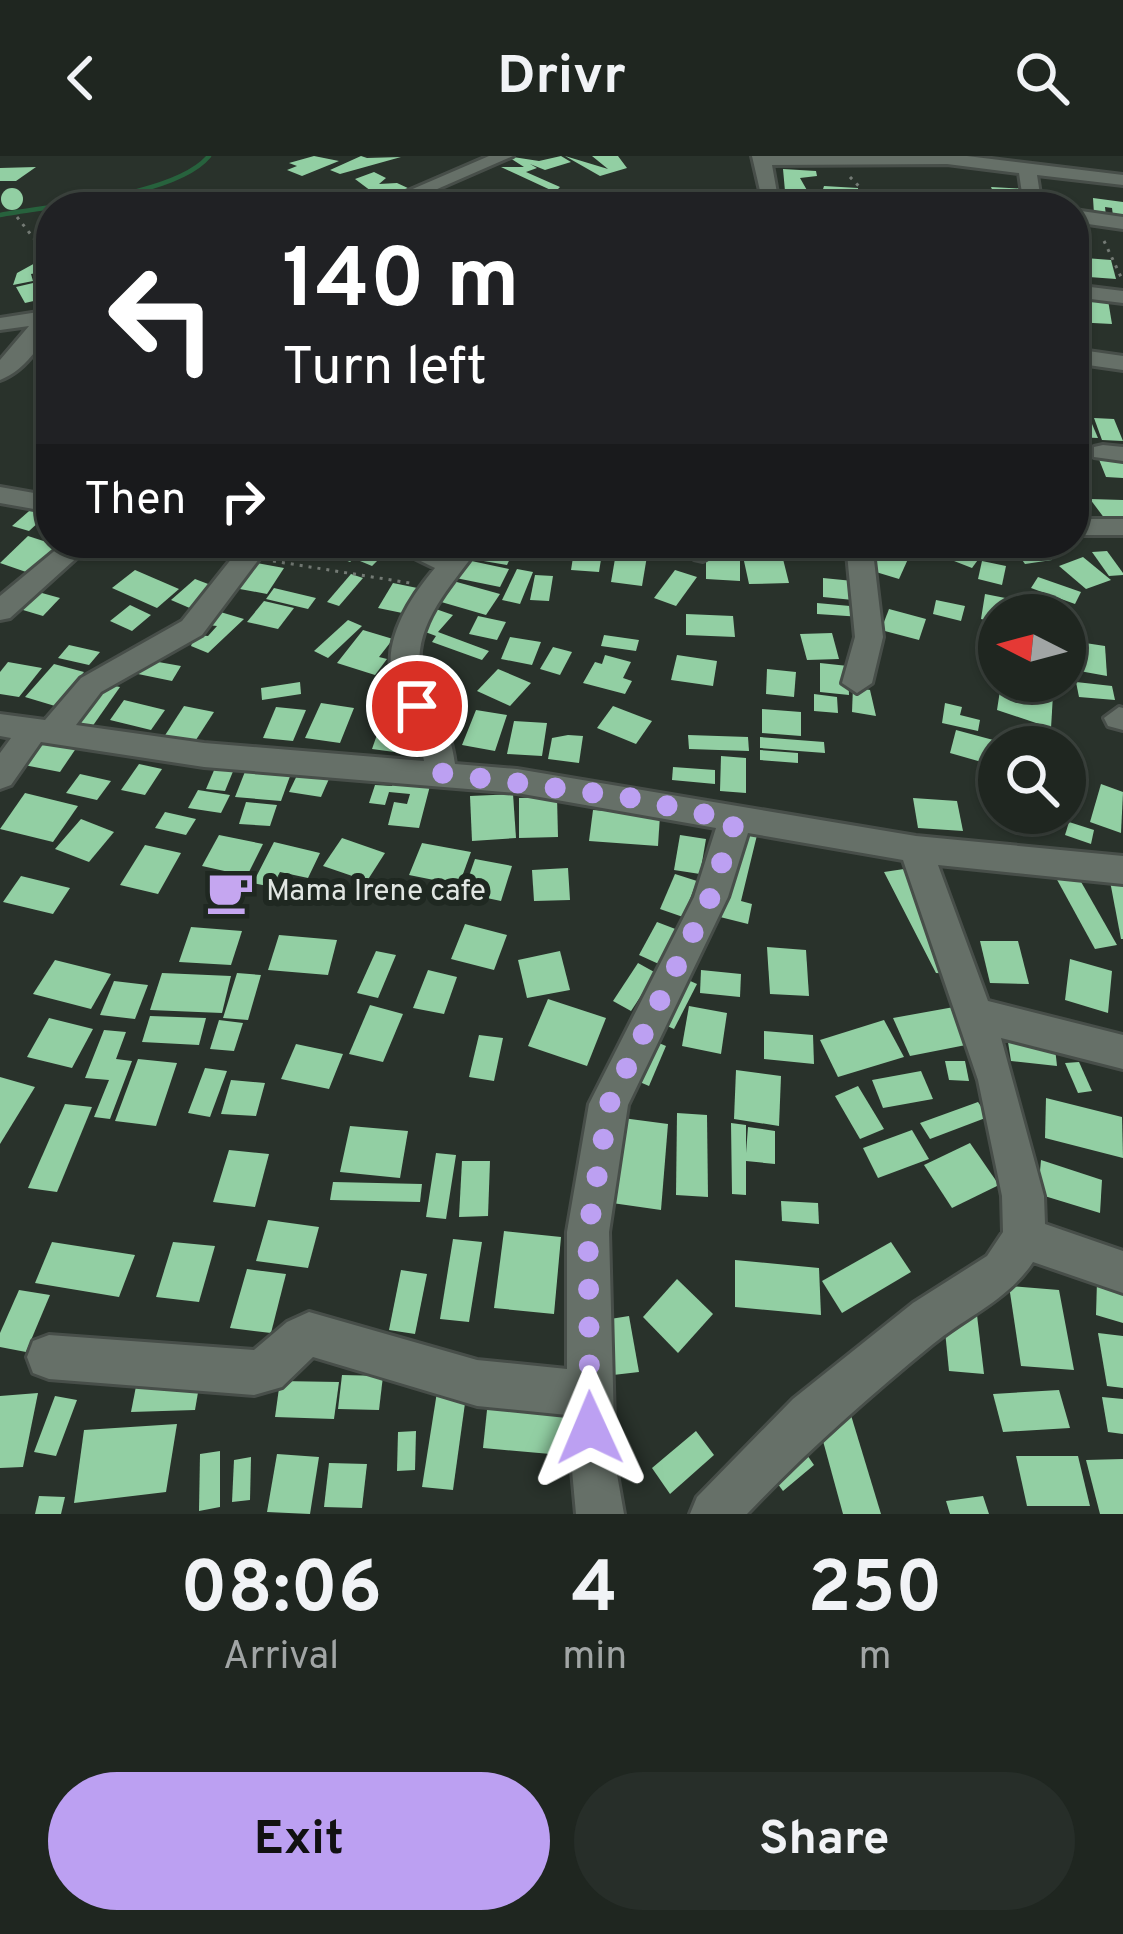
<!DOCTYPE html>
<html lang="en">
<head>
<meta charset="utf-8">
<style>
	:root { --surface:#1f2620; --page:#272e29; --text:#f1f3f6; --muted:#a1a5a5; --line:#3c433e; --accent:#bca0f2 }
	body { margin:0; font-family:Overpass,sans-serif; background:var(--page); color:var(--text); height:100vh; display:flex; flex-direction:column; font-size:45px; white-space:nowrap }
	* { box-sizing:border-box; margin:0 }
	p { font-size:39px; color:var(--muted) }
	.icon { flex:none; width:66px; height:66px; fill:none; stroke:currentColor; stroke-width:2; stroke-linecap:round; stroke-linejoin:round }
	.map { position:relative; height:1358px; overflow:hidden }
	.details { display:flex; flex-direction:column; background:var(--surface); flex:1 }
	.details>* { flex:none }
	.hud { position:absolute; left:36px; top:36px; width:1053px; height:366px; border-radius:48px; box-shadow:0 3px 9px #0004,0 0 0 3px var(--line); background:#202124; color:#fff; overflow:hidden }
	.needle { width:78px; rotate:276deg }
	.fabs { position:absolute; left:978px; top:438px; display:grid; gap:24px }
	.fabs a { display:grid; place-items:center; width:108px; height:108px; border-radius:50%; background:var(--surface); box-shadow:0 3px 9px #0004,0 0 0 3px var(--line); font-size:60px }
	.pin { position:absolute; display:grid; place-items:center; width:102px; height:102px; color:#fff; margin:-51px; border:6px solid #fff; border-radius:50%; box-shadow:0 3px 12px #0007 }
	.me { position:absolute; width:132px; margin:-66px; rotate:359deg; stroke-linejoin:round; filter:drop-shadow(0 0 9px #0008) }
	.turn { display:flex; align-items:center; gap:42px; height:252px; padding:0 48px; font-size:54px }
	.turn .icon { width:156px; height:156px; stroke-width:2.5 }
	.turn b { display:block; font-size:84px; line-height:102px }
	.then { display:flex; align-items:center; height:114px; padding:0 48px; background:#0003; gap:24px; font-size:45px }
	.eta { display:flex; justify-content:space-evenly; align-items:center; height:204px; text-align:center }
	.eta b { font-size:72px; font-weight:700; line-height:84px }
	.action { display:flex; gap:24px; margin-top:auto; padding:24px 48px }
	.action a { flex:1; height:138px; border-radius:72px; background:var(--accent); color:#111; font-size:48px; font-weight:700; line-height:138px; text-align:center }
	.action a+a { background:var(--page); color:var(--text) }
	header { display:flex; justify-content:space-between; align-items:center; height:156px; padding:0 48px; background:var(--surface); font-size:54px; font-weight:700 }
	.map>svg:first-child { display:block }
</style>
</head>
<body>
<header><svg class="icon" aria-label="back" viewBox="0 0 24 24"><path d="M15 5l-7 7 7 7"/></svg>Drivr<svg class="icon" aria-label="search" viewBox="0 0 24 24"><circle cx="10" cy="10" r="6"/><path d="M15 15l6 6"/></svg></header>
<div class="map">
<svg width="1123" height="1358" viewBox="0 0 1123 1358">
	<rect width="100%" height="100%" fill="#29322b"/>
	<g fill="none" stroke-linecap="round" stroke-linejoin="round">
		<path stroke="#27623d" stroke-width="4.5" d="M0 59C53 49 176 40 209 0"/>
	</g>
	<g fill="#92cfa3">
		<path d="M314 0 339 5 302 20 287 14 297 10 289 7Z"/>
		<path d="M361 0 367 2 401 1 340 18 330 14Z"/>
		<path d="M507 0 539 5 561 0 571 6 545 14 530 8 537 12 526 16 560 31 555 36 501 11H524Z"/>
		<path d="M565 0 608 13 592 0H618L627 12 600 20Z"/>
		<path d="M36 11 16 25H0V12Z"/>
		<path d="M783 13 816 15 817 20 800 22 808 36 785 35Z"/>
		<path d="M374 16 386 22 379 28 397 27 410 33 385 34 395 39 383 44 355 23Z"/>
		<path d="M824 30 858 32 859 45 820 43Z"/>
		<path d="M991 31 1028 33 1026 50 998 48Z"/>
		<circle cx="12" cy="43" r="11"/>
		<path d="M266 33 307 42 296 49 307 43 313 48 273 51 258 44Z"/>
		<path d="M889 33 892 41 890 33H897L911 47 883 51 874 34Z"/>
		<path d="M1093 42 1123 46V62L1113 60 1112 52 1105 51 1106 60 1094 58Z"/>
		<path d="M44 97 51 122 42 116 31 118 33 125 13 129 17 117 37 106 34 100Z"/>
		<path d="M1085 102 1111 104 1116 123 1089 121Z"/>
		<path d="M46 124 51 141 25 147 16 131Z"/>
		<path d="M1074 142 1108 144 1112 168 1074 166Z"/>
		<path d="M1074 260 1089 261 1098 282 1074 281Z"/>
		<path d="M1094 262 1114 263 1123 285 1102 284Z"/>
		<path d="M1098 301 1123 302V322L1106 321Z"/>
		<path d="M1090 343 1123 344V365L1108 367Z"/>
		<path d="M36 349 51 355 29 375 12 370Z"/>
		<path d="M28 380 59 390 29 417 0 407Z"/>
		<path d="M345 387H371L350 406 332 399Z"/>
		<path d="M378 387H389L412 395 403 403 385 397 372 410 360 405Z"/>
		<path d="M473 387H517L507 409 466 402Z"/>
		<path d="M938 387H944L980 401 972 412 931 396Z"/>
		<path d="M1010 387H1039L1052 404 1025 408Z"/>
		<path d="M575 389 603 391 599 416 571 414Z"/>
		<path d="M875 394 908 403 899 423 866 413Z"/>
		<path d="M781 395 789 427 749 428 742 396Z"/>
		<path d="M1107 395 1123 417V419L1109 420 1092 396Z"/>
		<path d="M616 397 647 400 642 430 611 426Z"/>
		<path d="M706 398 740 400V425L706 423Z"/>
		<path d="M1083 401 1111 424 1086 433 1059 410Z"/>
		<path d="M462 403 509 413 500 431 451 421Z"/>
		<path d="M246 405 284 412 267 438 229 431Z"/>
		<path d="M982 405 1006 410 1002 429 978 423Z"/>
		<path d="M517 413 533 416 520 448 502 444Z"/>
		<path d="M135 414 179 433 157 452 112 432Z"/>
		<path d="M675 414 697 421 676 450 654 442Z"/>
		<path d="M351 418 363 422 339 450 327 446Z"/>
		<path d="M535 419 553 420 549 445 530 444Z"/>
		<path d="M1038 421 1081 436 1075 448 1031 432Z"/>
		<path d="M823 422 863 426V445L823 441Z"/>
		<path d="M195 423 216 431 192 453 171 444Z"/>
		<path d="M446 423 500 438 486 459 431 443Z"/>
		<path d="M393 427 427 434 412 459 378 452Z"/>
		<path d="M274 432 316 442 308 453 266 443Z"/>
		<path d="M31 434 60 442 43 460 13 451Z"/>
		<path d="M985 438 1020 445 1018 459H999V467L981 463Z"/>
		<path d="M936 444 965 450 961 465 933 458Z"/>
		<path d="M264 445 294 452 278 473 247 466Z"/>
		<path d="M817 447 861 451 862 461 817 458Z"/>
		<path d="M130 449 151 459 132 475 110 465Z"/>
		<path d="M430 451 453 459 438 476 489 495 482 504 432 486 436 480 412 471Z"/>
		<path d="M889 453 926 463 919 484 881 474Z"/>
		<path d="M217 455 244 463 208 497 191 490 195 479 208 480 217 470 208 469Z"/>
		<path d="M686 458 733 460 735 481 686 479Z"/>
		<path d="M478 460 506 466 497 484 469 478Z"/>
		<path d="M348 464 362 470 328 502 314 495Z"/>
		<path d="M363 474 393 483 379 501 387 503 375 519 337 507Z"/>
		<path d="M832 477 839 503 807 504 800 478Z"/>
		<path d="M604 479 639 484 636 495 601 490Z"/>
		<path d="M510 481 541 486 532 509 501 503Z"/>
		<path d="M1072 485 1105 490 1107 520 1074 514Z"/>
		<path d="M69 489 100 496 89 509 58 502Z"/>
		<path d="M553 491 572 496 560 519 540 513Z"/>
		<path d="M605 499 631 506 623 522 632 525 625 538 583 527 595 506 602 508Z"/>
		<path d="M677 499 717 505 713 530 671 524Z"/>
		<path d="M147 504 181 510 172 525 138 518Z"/>
		<path d="M8 506 42 512 19 541 0 538V516Z"/>
		<path d="M820 507 848 510 849 539 820 536Z"/>
		<path d="M54 508 84 516 55 550 25 541Z"/>
		<path d="M498 513 531 527 510 550 477 535Z"/>
		<path d="M767 513 796 516 794 541 766 538Z"/>
		<path d="M300 526 301 538 262 544 261 532Z"/>
		<path d="M1076 526 1112 530 1115 544 1079 541Z"/>
		<path d="M98 527 120 531 87 578 64 573Z"/>
		<path d="M1001 528 1053 539 1051 572 997 554Z"/>
		<path d="M853 531 870 534 876 560 852 556Z"/>
		<path d="M814 538 837 541 838 557 814 555Z"/>
		<path d="M124 544 165 554 151 574 110 564Z"/>
		<path d="M321 547 354 552 340 587 305 582Z"/>
		<path d="M945 547 962 551 960 559 980 564 978 575 942 567Z"/>
		<path d="M184 550 214 556 192 590 162 584Z"/>
		<path d="M613 550 652 565 636 588 597 572Z"/>
		<path d="M276 551 306 554 293 585 263 582Z"/>
		<path d="M762 553 801 556V580L762 577Z"/>
		<path d="M476 554 507 559 495 595 462 589Z"/>
		<path d="M514 565 547 567 542 600 507 598Z"/>
		<path d="M379 573 430 579 424 600 372 593Z"/>
		<path d="M956 574 997 585 992 609 950 597Z"/>
		<path d="M568 579 583 580 579 607 548 603 552 582Z"/>
		<path d="M688 579 748 581 749 595 689 593Z"/>
		<path d="M760 581 824 586 825 597 760 592Z"/>
		<path d="M44 582 79 588 60 616 24 609Z"/>
		<path d="M760 594 798 597V607L760 604Z"/>
		<path d="M721 600 746 602V637L720 635Z"/>
		<path d="M139 608 162 613 145 639 121 634Z"/>
		<path d="M248 608 293 612 281 645 235 641Z"/>
		<path d="M301 611 332 616 321 641 289 636Z"/>
		<path d="M673 611 715 614V628L672 624Z"/>
		<path d="M215 612 234 613 225 635 206 633Z"/>
		<path d="M80 618 111 625 97 644 66 637Z"/>
		<path d="M395 622 431 626 419 672 388 669 394 646 407 648 410 638 389 636 385 649 369 647 375 629 392 630Z"/>
		<path d="M1101 628 1123 636 1121 677 1090 666Z"/>
		<path d="M198 634 230 639 221 657 188 652Z"/>
		<path d="M25 637 78 650 53 686 0 673Z"/>
		<path d="M513 638 516 682 472 685 470 640Z"/>
		<path d="M557 641 558 681 519 682V642Z"/>
		<path d="M913 642 957 645 963 675 918 672Z"/>
		<path d="M246 646 277 649 270 670 239 668Z"/>
		<path d="M593 654 660 659 658 690 589 685Z"/>
		<path d="M165 656 196 663 186 679 155 672Z"/>
		<path d="M81 663 114 676 89 706 55 693Z"/>
		<path d="M1069 666 1094 674 1091 688 1065 679Z"/>
		<path d="M739 671 758 675 741 745 752 748 748 768 716 760Z"/>
		<path d="M219 679 263 688 247 720 202 710Z"/>
		<path d="M680 679 706 683 700 718 674 714Z"/>
		<path d="M342 682 385 697 367 725 323 710Z"/>
		<path d="M274 686 320 697 308 722 280 716 272 731 253 727Z"/>
		<path d="M422 687 471 696 459 729 409 719Z"/>
		<path d="M145 689 181 697 158 738 120 729Z"/>
		<path d="M475 703 512 710 501 745 463 737Z"/>
		<path d="M568 712 570 744 534 745 532 714Z"/>
		<path d="M904 713 911 732 954 818 936 817 884 716Z"/>
		<path d="M1076 717 1117 789 1095 793 1055 720Z"/>
		<path d="M675 718 697 725 683 761 660 753Z"/>
		<path d="M21 720 70 732 53 758 3 746Z"/>
		<path d="M1109 720 1123 722V783H1121Z"/>
		<path d="M657 766 678 774 661 809 639 799Z"/>
		<path d="M465 768 507 779 494 814 451 803Z"/>
		<path d="M191 771 242 775 231 809 179 806Z"/>
		<path d="M279 779 337 784 328 819 268 814Z"/>
		<path d="M980 785H1018L1029 828 990 827Z"/>
		<path d="M767 791 806 794 809 840 770 838Z"/>
		<path d="M376 795 396 799 378 842 357 837Z"/>
		<path d="M560 795 570 834 527 842 518 804Z"/>
		<path d="M1070 803 1112 815 1108 857 1065 844Z"/>
		<path d="M55 804 111 818 91 853 33 838Z"/>
		<path d="M638 807 656 817 631 855 613 845Z"/>
		<path d="M428 814 457 821 444 858 413 852Z"/>
		<path d="M701 814 741 818 740 841 700 837Z"/>
		<path d="M162 817 231 820 222 857 150 854Z"/>
		<path d="M237 817 261 819 248 864 223 862Z"/>
		<path d="M679 820 697 828 674 873 656 865Z"/>
		<path d="M114 825 148 829 135 863 100 859Z"/>
		<path d="M548 843 606 862 587 910 528 890Z"/>
		<path d="M370 849 403 858 383 906 349 898Z"/>
		<path d="M689 850 727 857 721 898 682 890Z"/>
		<path d="M954 851 971 888 910 900 893 862Z"/>
		<path d="M150 860 206 862 199 889 142 886Z"/>
		<path d="M49 862 93 873 72 912 27 901Z"/>
		<path d="M219 864 243 867 234 895 210 893Z"/>
		<path d="M884 864 904 901 838 921 820 884Z"/>
		<path d="M104 874 126 876 116 903 132 905 110 963 94 961 109 924 85 922Z"/>
		<path d="M764 875 813 879 814 908 764 903Z"/>
		<path d="M479 879 503 882 494 925 469 921Z"/>
		<path d="M647 882 666 890 649 930 628 921Z"/>
		<path d="M1008 886 1055 892 1057 910 1011 905Z"/>
		<path d="M296 888 343 898 329 933 281 923Z"/>
		<path d="M138 903 177 907 156 970 115 965Z"/>
		<path d="M945 905H965L969 925 949 924Z"/>
		<path d="M1079 906 1092 935 1078 937 1065 907Z"/>
		<path d="M205 912 227 915 210 961 188 957Z"/>
		<path d="M736 914 781 920 779 970 734 963Z"/>
		<path d="M921 915 933 943 883 952 872 924Z"/>
		<path d="M0 921 35 931 0 988Z"/>
		<path d="M231 924 265 927 256 960 221 958Z"/>
		<path d="M858 930 884 973 860 983 835 940Z"/>
		<path d="M1046 942 1122 961 1123 1002 1045 982Z"/>
		<path d="M978 946 988 961 930 983 920 967Z"/>
		<path d="M65 948 92 951 57 1036 28 1032Z"/>
		<path d="M677 957 707 959 708 1041 676 1039Z"/>
		<path d="M615 961 668 968 661 1054 605 1046Z"/>
		<path d="M731 967 746 969V997L748 971 775 975V1008L746 1005V1039L732 1038Z"/>
		<path d="M350 970 408 975 400 1022 340 1016Z"/>
		<path d="M912 974 929 1003 878 1022 863 992Z"/>
		<path d="M970 987 999 1029 952 1052 924 1009Z"/>
		<path d="M229 994 269 998 255 1051 213 1046Z"/>
		<path d="M436 997 456 999 446 1063 426 1061Z"/>
		<path d="M1041 1004 1102 1024 1100 1057 1038 1038Z"/>
		<path d="M462 1005H490L488 1060 459 1061Z"/>
		<path d="M333 1026 422 1028 420 1046 330 1044Z"/>
		<path d="M781 1045 818 1047 819 1068 782 1065Z"/>
		<path d="M268 1064 319 1071 308 1112 256 1105Z"/>
		<path d="M504 1075 561 1081 554 1158 494 1152Z"/>
		<path d="M453 1083 482 1086 469 1166 440 1163Z"/>
		<path d="M52 1086 135 1099 119 1141 35 1127Z"/>
		<path d="M173 1086 215 1090 199 1146 156 1141Z"/>
		<path d="M891 1086 911 1116 842 1157 822 1125Z"/>
		<path d="M735 1104 819 1112 821 1159 735 1151Z"/>
		<path d="M247 1113 286 1118 271 1177 230 1172Z"/>
		<path d="M401 1114 427 1118 415 1178 389 1174Z"/>
		<path d="M677 1123 713 1158 678 1197 643 1161Z"/>
		<path d="M1097 1125 1123 1132V1167L1096 1159Z"/>
		<path d="M1009 1130 1059 1134 1074 1214 1021 1210Z"/>
		<path d="M19 1134 50 1139 26 1196 0 1191V1177Z"/>
		<path d="M943 1155 977 1159 984 1218 949 1215Z"/>
		<path d="M629 1160 639 1216 613 1219 604 1164Z"/>
		<path d="M1098 1177 1123 1180V1232L1107 1230Z"/>
		<path d="M201 1219 195 1254 131 1256 138 1220Z"/>
		<path d="M342 1219 383 1220 379 1254 338 1253Z"/>
		<path d="M280 1225 339 1226 334 1263 275 1261Z"/>
		<path d="M1059 1234 1070 1272 1003 1276 993 1238Z"/>
		<path d="M489 1235 577 1244 573 1300 483 1292Z"/>
		<path d="M437 1236 466 1240 453 1334 422 1331Z"/>
		<path d="M38 1237 23 1311 0 1312V1240Z"/>
		<path d="M55 1240 77 1244 56 1300 34 1296Z"/>
		<path d="M1102 1241 1123 1243V1278L1108 1276Z"/>
		<path d="M850 1256 881 1358H843L817 1263Z"/>
		<path d="M177 1268 166 1336 74 1347 84 1274Z"/>
		<path d="M416 1275 415 1314 397 1315 398 1276Z"/>
		<path d="M696 1275 714 1299 670 1338 652 1312Z"/>
		<path d="M796 1283 814 1309 783 1335 764 1309Z"/>
		<path d="M220 1295V1351L199 1355 200 1298Z"/>
		<path d="M277 1298 319 1301 310 1358 267 1356Z"/>
		<path d="M1016 1300H1078L1090 1350H1027Z"/>
		<path d="M251 1301 250 1344 232 1346 234 1304Z"/>
		<path d="M1123 1303V1358H1100L1086 1304Z"/>
		<path d="M329 1307 367 1308 362 1352 324 1351Z"/>
		<path d="M39 1340 65 1341 61 1358H35Z"/>
		<path d="M983 1340 989 1358H950L946 1345Z"/>
	</g>
	<g fill="none" stroke-linecap="round" stroke-linejoin="round">
		<defs>
			<g id="minor">
				<path d="M489 0H513L396 51H371Z"/>
				<path d="M752 0H967L1123 19V29L1037 19 1042 51H1024L1019 17 947 8 772 9 779 48 622 51 631 45 761 39Z"/>
				<path d="M1074 54 1123 61V73L1074 66Z"/>
				<path d="M1074 129 1123 135V147L1074 141Z"/>
				<path d="M51 154C51 181 26 214 0 224V204L29 170 0 174V162Z"/>
				<path d="M1074 193 1123 200V214L1074 207Z"/>
				<path d="M1103 289 1123 291V305L1094 301V291Z"/>
				<path d="M0 331 51 340V356L0 347Z"/>
				<rect x="1074" y="363" width="49" height="16"/>
				<path d="M64 387H93L10 462 0 464V440Z"/>
				<path d="M244 387H271L202 479 101 536 76 569 204 587 424 605C420 576 410 560 397 534 377 492 408 444 435 412L384 387H421L447 397 455 387H482C454 428 404 474 424 530 437 564 449 564 455 608L517 613 916 680 1123 700V728L938 709 988 845 1123 879V913L1001 882 1044 1040 1045 1068 1123 1095V1137L1033 1106C1008 1144 967 1160 933 1188 867 1242 806 1296 747 1358H690L697 1341 793 1243 913 1147 987 1100 1003 1076 1002 1040 978 924 903 704 748 677 728 741 628 949 609 1076 615 1307 624 1358H576L567 1259 477 1250 313 1201 282 1231 254 1239 49 1223 33 1217 27 1201 33 1185 49 1179 254 1194 287 1166 309 1156 477 1204 567 1213V1076L589 948 694 741 716 672 517 637 204 611 41 586 11 629 0 633V597L11 582 0 580V558L45 564 81 522 182 465Z"/>
				<path d="M691 387H717L716 397 703 405 694 403Z"/>
				<path d="M846 387H872L883 481 872 527 857 537 842 527 855 481Z"/>
				<path d="M1119 551 1123 552V574L1108 570 1104 562Z"/>
			</g>
		</defs>
		<use href="#minor" stroke="#474e49" stroke-width="6"/>
		<g stroke="#747b75" stroke-width="3" stroke-dasharray="3 6" stroke-linecap="butt">
			<path d="M850 21 879 51"/>
			<path d="M17 61 51 104"/>
			<path d="M1104 85 1122 123"/>
			<path d="M273 405 410 427"/>
		</g>
		<use href="#minor" fill="#667068" fill-rule="evenodd"/>
	</g>
	<g fill="none" stroke-linecap="round" stroke-linejoin="round">
		<path stroke="#bca0f2" stroke-width="21" stroke-dasharray="0 37.8" d="M417 550 435 572 441 617 632 642 735 665 711 740 609 948 588 1076 590 1272"/>
	</g>
	<defs>
		<symbol id="cafe-bare" viewBox="-9 -9 18 18"><path d="M-5.5-4.5H6V0H3Q3 3.5 0 3.5H-2.5Q-5.5 3.5-5.5 0ZM3-3.2v2h1.7v-2ZM-6 4.5H4V6H-6Z" fill="#c5a6f0" stroke="#1f2821" stroke-width="2.5" paint-order="stroke"/></symbol>
	</defs>
	<g fill-rule="evenodd">
		<use href="#cafe-bare" x="197" y="703" width="66" height="66"/>
	</g>
	<g text-anchor="middle" dominant-baseline="central" stroke-width="12" stroke-linejoin="round" paint-order="stroke">
		<g font-size="30" fill="#e1e6e2" stroke="#1f2821" text-anchor="start">
			<text x="266" y="736">Mama Irene cafe</text>
		</g>
	</g>
</svg>
<div class="fabs">
<a><svg class="needle" viewBox="-14 -14 28 28"><path d="M0-13l5 13h-10z" fill="#e53935"/><path d="M0 13l5-13h-10z" fill="#a1a5a5"/></svg></a>
<a><svg class="icon" aria-label="search" viewBox="0 0 24 24"><circle cx="10" cy="10" r="6"/><path d="M15 15l6 6"/></svg></a>
</div>
<div class="pin" style="left:417px;top:550px;background:#d93025"><svg class="icon" aria-label="arrive" viewBox="0 0 24 24"><path d="M6 21V4h12l-3 4 3 4H6"/></svg></div>
<svg class="me" style="left:590px;top:1272px" viewBox="-20 -20 40 40"><path d="M0-17L14 15 0 8-14 15z" fill="#bca0f2" stroke="#fff" stroke-width="4"/></svg>
<div class="hud">
<div class="turn"><svg class="icon" aria-label="left" viewBox="0 0 24 24"><path d="M17 20v-9H6M10 6l-5 5 5 5"/></svg><div><b>140 m</b>Turn left</div></div>
<div class="then">Then<svg class="icon" aria-label="right" viewBox="0 0 24 24"><path d="M7 20v-9h11M14 6l5 5-5 5"/></svg></div>
</div>
</div>
<section class="details">
<div class="eta">
<div><b>08:06</b><p>Arrival</p></div>
<div><b>4</b><p>min</p></div>
<div><b>250</b><p>m</p></div>
</div>
<div class="action"><a>Exit</a><a>Share</a></div>
</section>
</body>
</html>
